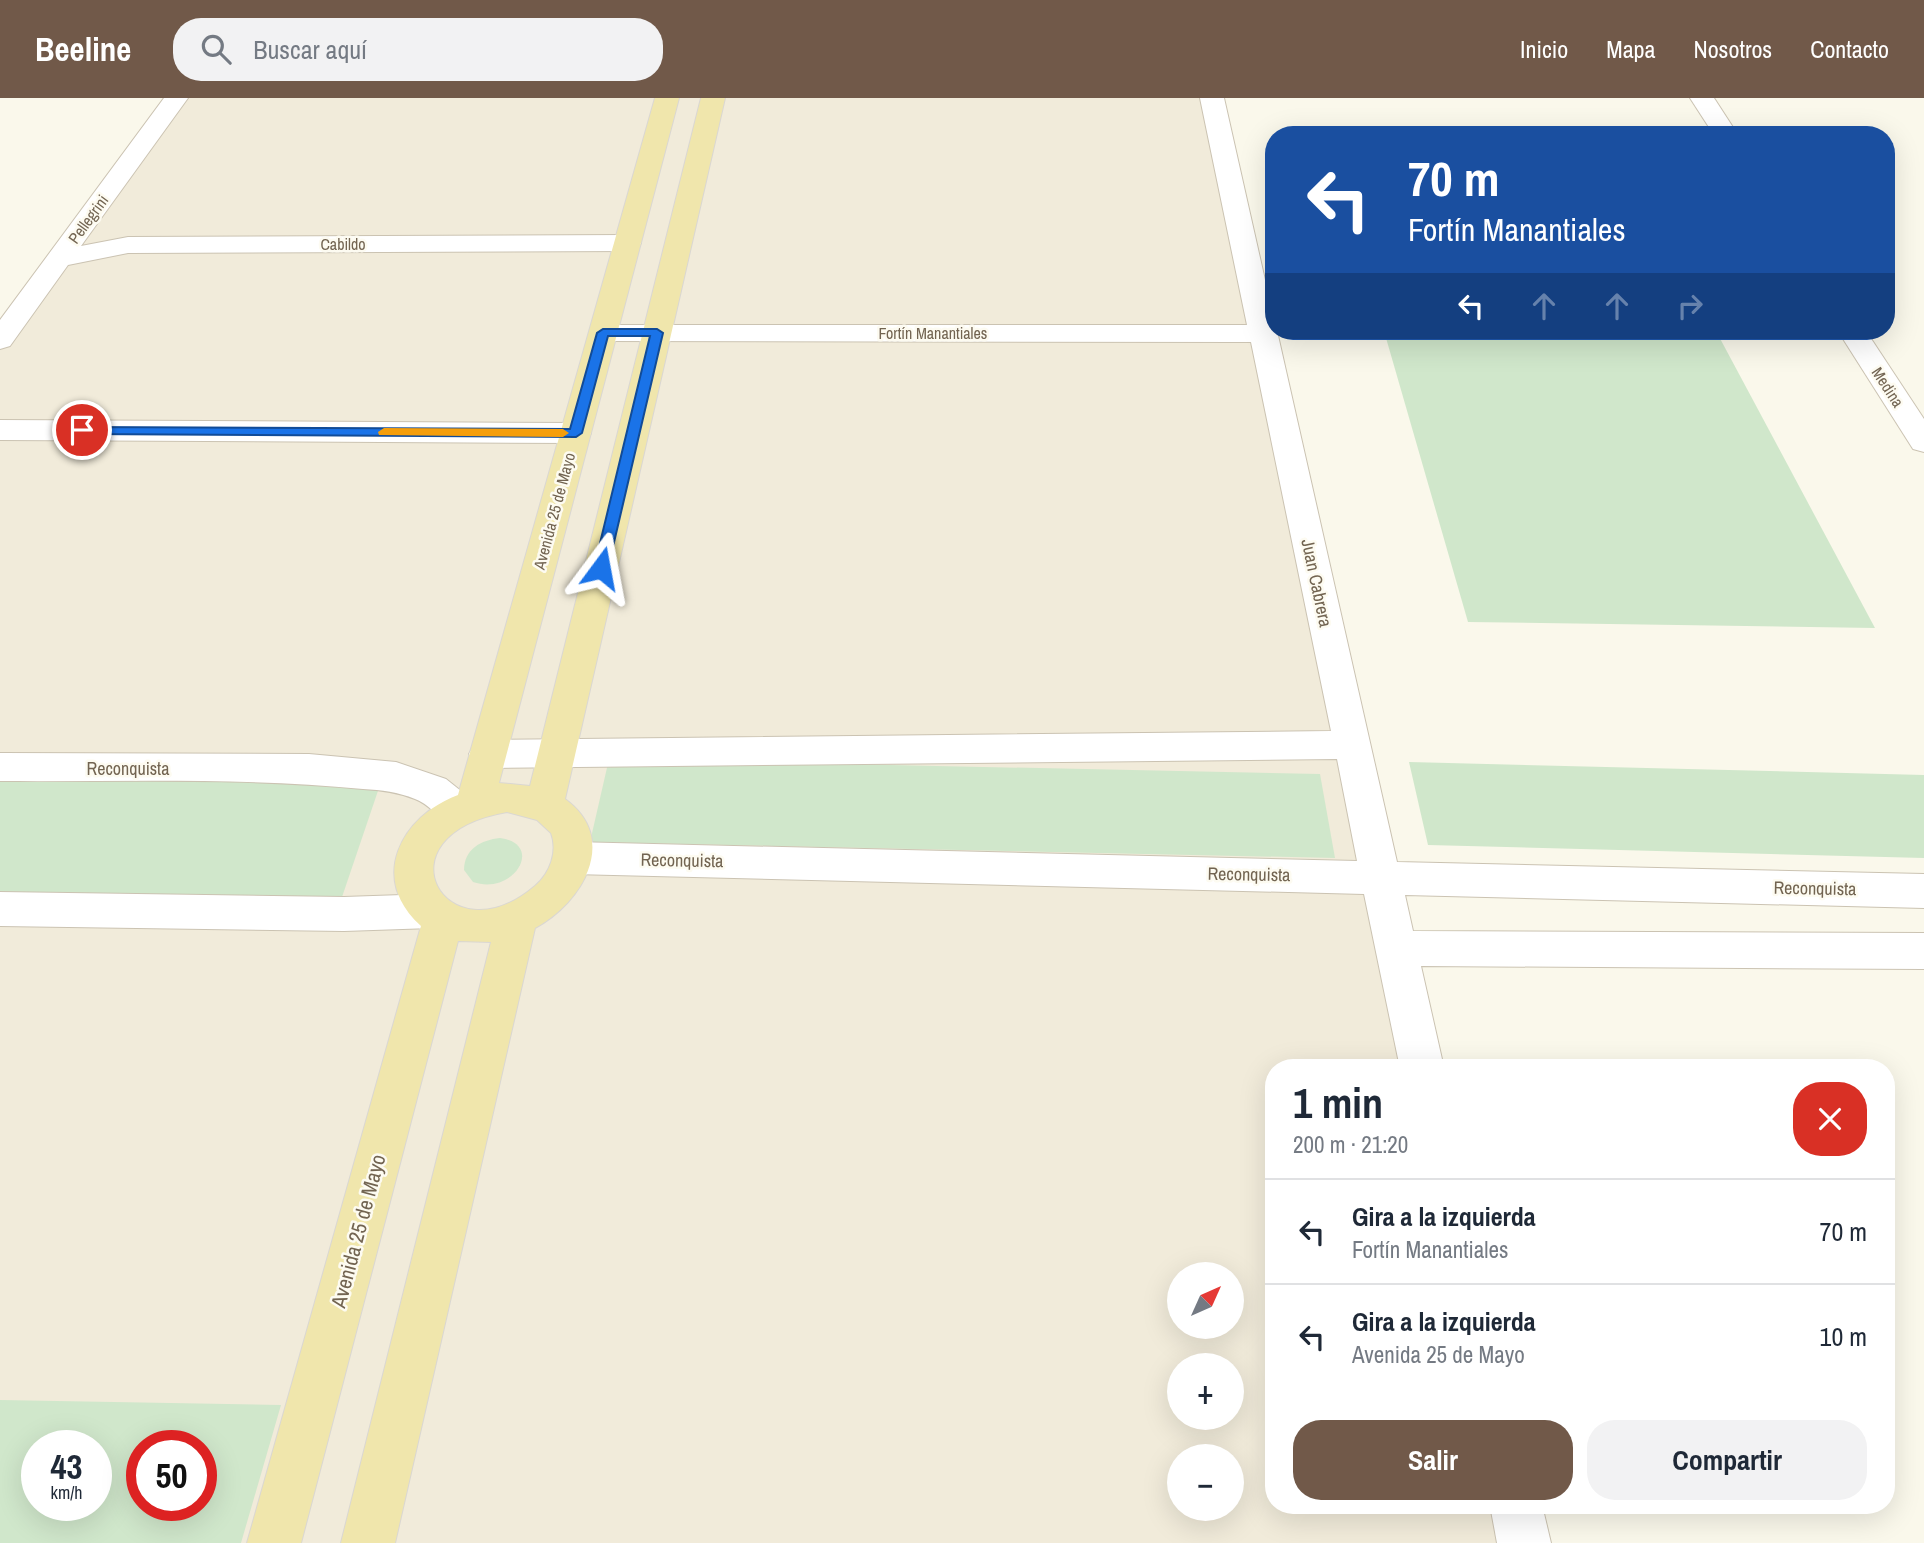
<!DOCTYPE html>
<html lang="es">
<head>
<meta charset="utf-8">
<style>
	:root { --surface:#fff; --page:#f2f2f3; --text:#1f2937; --muted:#747a83; --line:#e0e1e3; --accent:#715949 }
	body { margin:0; font-family:"Archivo Narrow",sans-serif; background:var(--page); color:var(--text); height:100vh; display:flex; flex-direction:column; font-size:26px; white-space:nowrap }
	* { box-sizing:border-box; margin:0 }
	p { font-size:23px; color:var(--muted) }
	.icon { flex:none; width:38px; height:38px; fill:none; stroke:currentColor; stroke-width:2; stroke-linecap:round; stroke-linejoin:round }
	.map { position:relative; flex:1; overflow:hidden }
	.side { position:absolute; left:1265px; top:961px; width:630px; height:455px; display:flex; flex-direction:column; background:var(--surface); border-radius:28px; box-shadow:0 7px 28px #0002 }
	.side>* { flex:none }
	.top-card { position:absolute; left:1265px; top:28px; width:630px; height:214px; border-radius:28px; box-shadow:0 7px 28px #0002; background:#1a4fa0; color:#fff; overflow:hidden }
	.needle { width:46px; rotate:45deg }
	.buttons { position:absolute; left:1167px; top:1164px; display:grid; gap:14px }
	.buttons a { display:grid; place-items:center; width:77px; height:77px; border-radius:50%; background:var(--surface); box-shadow:0 7px 28px #0002; font-size:35px }
	.speed { position:absolute; left:21px; top:1332px; display:flex; gap:14px; font-size:35px; font-weight:700; text-align:center }
	.speed>* { display:grid; place-content:center; width:91px; height:91px; border-radius:50%; background:var(--surface); box-shadow:0 7px 28px #0002; line-height:1 }
	.speed small { font-size:18px; font-weight:400 }
	.speed .limit { border:10px solid #d22; background:#fff; color:#111 }
	.pin { position:absolute; display:grid; place-items:center; width:60px; height:60px; color:#fff; margin:-30px; border:4px solid #fff; border-radius:50%; box-shadow:0 2px 7px #0007 }
	.me { position:absolute; width:77px; margin:-38px; rotate:13deg; stroke-linejoin:round; filter:drop-shadow(0 0 5px #0008) }
	.turn { display:flex; align-items:center; gap:24px; height:147px; padding:0 28px; font-size:32px }
	.turn .icon { width:91px; height:91px; stroke-width:2.5 }
	.turn b { display:block; font-size:49px; line-height:60px }
	.lanes { display:flex; align-items:center; height:66px; padding:0 28px; background:#0003; justify-content:center; gap:35px; direction:ltr }
	.lanes .off { opacity:.35 }
	.round { display:grid; place-items:center; flex:none; width:74px; height:74px; border-radius:28px; background:var(--page) }
	.summary { display:flex; align-items:center; justify-content:space-between; height:119px; padding:0 28px }
	h1 { font-size:42px; font-weight:800; line-height:52px }
	.cta { display:flex; gap:14px; margin-top:auto; padding:14px 28px }
	.cta a { flex:1; height:80px; border-radius:28px; background:var(--accent); color:#fff; font-size:28px; font-weight:800; line-height:80px; text-align:center }
	.cta a+a { background:var(--page); color:var(--text) }
	ul { padding:0; list-style:none }
	li { display:flex; align-items:center; gap:21px; height:105px; padding:0 28px; border-top:2px solid var(--line) }
	li div { flex:1 }
	li b { display:block; font-size:26px }
	li em { font-style:normal }
	header { display:flex; align-items:center; gap:42px; box-sizing:border-box; height:98px; padding:0 35px; background:var(--accent); color:#fff }
	header strong { font-size:33px }
	nav { display:flex; gap:38px; margin-inline-start:auto; font-size:24px }
	.search { width:490px; height:63px; background:var(--page); display:flex; align-items:center; gap:18px; box-sizing:border-box; padding:0 24px; border-radius:28px; color:var(--muted); font-size:26px }
	.map>svg:first-child { display:block }
</style>
</head>
<body>
<header>
<strong>Beeline</strong>
<div class="search"><svg class="icon" aria-label="search" viewBox="0 0 24 24"><circle cx="10" cy="10" r="6"/><path d="M15 15l6 6"/></svg>Buscar aquí</div>
<nav><a>Inicio</a><a>Mapa</a><a>Nosotros</a><a>Contacto</a></nav>
</header>
<div class="map">
<svg width="1924" height="1445" viewBox="0 0 1924 1445">
	<rect width="100%" height="100%" fill="#faf8eb"/>
	<path fill="#f1ebda" fill-rule="evenodd" d="M176 0H1212L1422 969 1274 970V1407H1516L1524 1445H0V242ZM1180 1176H1232V1228H1180ZM1180 1267H1232V1320H1180ZM37 1348H96V1407H37ZM142 1348H201V1407H142ZM1180 1358H1232V1410H1180Z"/>
	<g fill="#d0e7cb" fill-rule="evenodd">
		<path d="M1384 233H1716L1875 530 1468 524Z"/>
		<path d="M609 661 1320 676 1335 760 590 744Z"/>
		<path d="M1409 664 1924 677V760L1428 747Z"/>
		<path d="M0 679 381 684 341 802 0 797Z"/>
		<path d="M500 740C545 746 514 798 473 784L464 772C464 751 481 742 500 740Z"/>
		<path d="M0 1302 281 1307 241 1445H0ZM37 1348H96V1407H37ZM142 1348H201V1407H142Z"/>
	</g>
	<g fill="none" stroke-linecap="round" stroke-linejoin="round">
		<defs>
			<g id="minor">
				<path d="M164 0H188L81 148 128 139 628 137 637 139 641 145 637 151 628 153 128 155 68 167 10 248 0 251V222Z"/>
				<path d="M1200 0H1224L1274 222V233H1277L1397 764 1924 776V810L1405 797 1413 833 1924 835V871L1421 868 1444 970H1400L1364 796 573 776 559 771 553 760 559 749 573 744 1357 763 1337 661 488 670 475 666 469 656 475 646 488 642 1331 633 1251 244 603 243 593 241 589 235 593 229 603 227H1247Z"/>
				<path d="M1690 0H1714L1738 37H1714Z"/>
				<path d="M1838 233H1866L1924 321V354L1913 351Z"/>
				<path d="M0 322 576 325 587 328 591 335 587 342 576 345 0 342Z"/>
				<path d="M0 655 309 656 396 664 446 681 471 701 476 712 471 723C439 733 439 710 415 701 398 694 382 692 363 691 243 679 121 684 0 683Z"/>
				<path d="M0 794 344 799 432 796 446 801 452 813 446 825 432 830 344 833 0 828Z"/>
				<path d="M1490 1407H1542L1551 1445H1497Z"/>
			</g>
			<path id="major" d="M655 0H679L499 685 530 688 701 0H725L565 701C620 741 583 804 535 830L395 1445H341L491 844 458 843 301 1445H247L421 828C368 781 401 718 458 697ZM507 714 537 722 551 735C558 754 550 775 535 788 446 864 373 737 507 714Z"/>
		</defs>
		<use href="#minor" stroke="#cbc3b2" stroke-width="2"/>
		<use href="#major" stroke="#dad7d2" stroke-width="2"/>
		<use href="#minor" fill="#fff" fill-rule="evenodd"/>
		<use href="#major" fill="#f0e6ac" fill-rule="evenodd"/>
	</g>
	<path fill="#1a73e8" stroke="#114b97" stroke-width="2" d="M603 231H657L663 235 608 470 601 475 594 470 650 238H608L582 335 576 339 82 336 76 332 82 329 570 331 597 235Z"/>
	<path fill="#f59e0b" d="M384 330 563 331 569 335 563 339 379 337 378 334Z"/>
	<g text-anchor="middle" dominant-baseline="central" stroke-width="5" stroke-linejoin="round" paint-order="stroke">
		<g font-size="16" fill="#726451" stroke="#fdfbf1">
			<text transform="translate(88 121) rotate(-54)">Pellegrini</text>
			<text x="343" y="146">Cabildo</text>
			<text x="933" y="235">Fortín Manantiales</text>
			<text transform="translate(1888 289) rotate(57)">Medina</text>
			<text transform="translate(554 413) rotate(-75)">Avenida 25 de Mayo</text>
		</g>
		<g font-size="18" fill="#726451" stroke="#fdfbf1">
			<text transform="translate(1317 485) rotate(78)">Juan Cabrera</text>
			<text x="128" y="670">Reconquista</text>
			<text transform="translate(682 762) rotate(1)">Reconquista</text>
			<text transform="translate(1249 776) rotate(1)">Reconquista</text>
			<text transform="translate(1815 790) rotate(1)">Reconquista</text>
		</g>
		<g font-size="21" fill="#726451" stroke="#fdfbf1">
			<text transform="translate(358 1133) rotate(-75)">Avenida 25 de Mayo</text>
		</g>
	</g>
</svg>
<div class="buttons">
<a><svg class="needle" viewBox="-14 -14 28 28"><path d="M0-13l5 13h-10z" fill="#e53935"/><path d="M0 13l5-13h-10z" fill="#747a83"/></svg></a>
<a>+</a>
<a>−</a>
</div>
<div class="speed"><div>43<small>km/h</small></div><div class="limit">50</div></div>
<div class="pin" style="left:82px;top:332px;background:#d93025"><svg class="icon" aria-label="arrive" viewBox="0 0 24 24"><path d="M6 21V4h12l-3 4 3 4H6"/></svg></div>
<svg class="me" style="left:601px;top:470px" viewBox="-20 -20 40 40"><path d="M0-17L14 15 0 8-14 15z" fill="#1a73e8" stroke="#fff" stroke-width="4"/></svg>
<div class="top-card">
<div class="turn"><svg class="icon" aria-label="left" viewBox="0 0 24 24"><path d="M17 20v-9H6M10 6l-5 5 5 5"/></svg><div><b>70 m</b>Fortín Manantiales</div></div>
<div class="lanes"><svg class="icon" aria-label="left" viewBox="0 0 24 24"><path d="M17 20v-9H6M10 6l-5 5 5 5"/></svg><svg class="icon off" aria-label="ahead" viewBox="0 0 24 24"><path d="M12 20V5M6 11l6-6 6 6"/></svg><svg class="icon off" aria-label="ahead" viewBox="0 0 24 24"><path d="M12 20V5M6 11l6-6 6 6"/></svg><svg class="icon off" aria-label="right" viewBox="0 0 24 24"><path d="M7 20v-9h11M14 6l5 5-5 5"/></svg></div>
</div>
<section class="side">
<div class="summary"><div><h1>1 min</h1><p>200 m · 21:20</p></div><a class="round" style="background:#d93025;color:#fff"><svg class="icon" aria-label="close" viewBox="0 0 24 24"><path d="M6 6l12 12M18 6L6 18"/></svg></a></div>
<ul>
<li><svg class="icon" aria-label="left" viewBox="0 0 24 24"><path d="M17 20v-9H6M10 6l-5 5 5 5"/></svg><div><b>Gira a la izquierda</b><p>Fortín Manantiales</p></div><em>70 m</em></li>
<li><svg class="icon" aria-label="left" viewBox="0 0 24 24"><path d="M17 20v-9H6M10 6l-5 5 5 5"/></svg><div><b>Gira a la izquierda</b><p>Avenida 25 de Mayo</p></div><em>10 m</em></li>
</ul>
<div class="cta"><a>Salir</a><a>Compartir</a></div>
</section>
</div>
</body>
</html>
